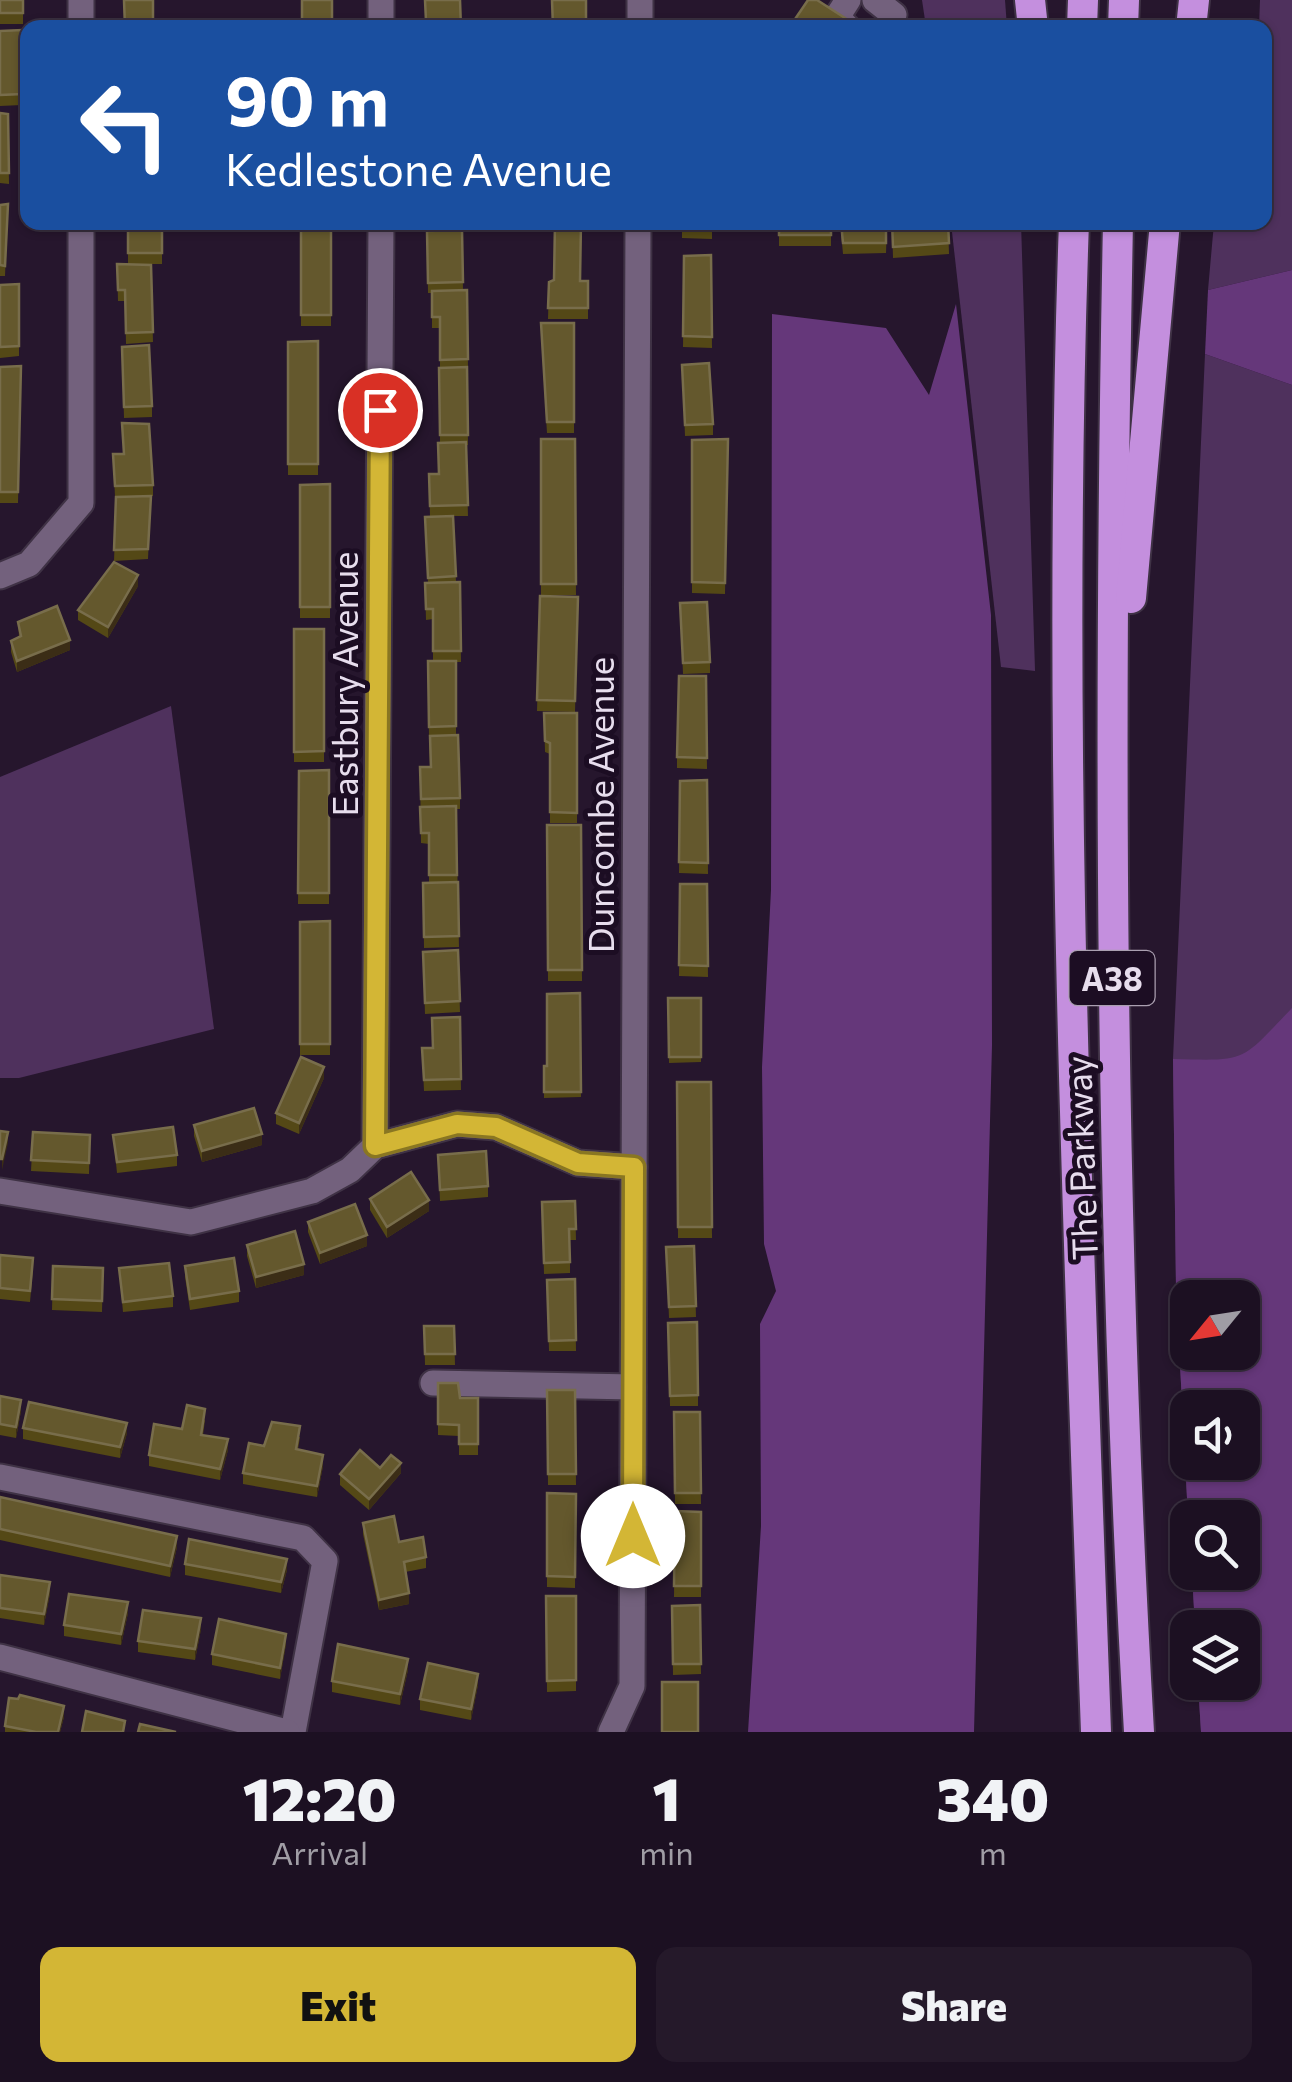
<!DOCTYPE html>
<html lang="en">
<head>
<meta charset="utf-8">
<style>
	:root { --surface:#1c1022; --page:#25192a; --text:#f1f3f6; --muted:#a09da5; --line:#3a3040; --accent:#d3b635 }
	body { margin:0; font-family:Commissioner,sans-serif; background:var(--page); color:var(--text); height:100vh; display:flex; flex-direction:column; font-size:38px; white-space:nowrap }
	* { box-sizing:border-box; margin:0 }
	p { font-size:32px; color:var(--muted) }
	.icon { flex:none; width:55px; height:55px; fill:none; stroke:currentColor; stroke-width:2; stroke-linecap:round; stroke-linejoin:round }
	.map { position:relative; height:1732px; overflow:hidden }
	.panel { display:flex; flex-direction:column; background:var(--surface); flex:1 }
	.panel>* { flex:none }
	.guide { position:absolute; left:20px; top:20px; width:1252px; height:210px; border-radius:20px; box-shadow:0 2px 8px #0004,0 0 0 2px var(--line); background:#1a4fa0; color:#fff; overflow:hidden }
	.needle { width:65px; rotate:240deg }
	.controls { position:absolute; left:1170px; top:1280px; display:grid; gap:20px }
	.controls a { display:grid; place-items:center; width:90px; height:90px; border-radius:20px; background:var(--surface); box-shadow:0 2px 8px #0004,0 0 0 2px var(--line); font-size:50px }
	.pin { position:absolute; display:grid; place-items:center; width:85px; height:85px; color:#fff; margin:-42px; border:5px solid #fff; border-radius:50%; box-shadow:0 2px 10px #0007 }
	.me { position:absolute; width:110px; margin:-55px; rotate:0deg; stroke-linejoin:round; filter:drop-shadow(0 0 8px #0008) }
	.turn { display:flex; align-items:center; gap:35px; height:210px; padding:0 40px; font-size:45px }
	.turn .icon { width:130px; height:130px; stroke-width:2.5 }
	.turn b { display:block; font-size:70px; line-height:85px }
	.eta { display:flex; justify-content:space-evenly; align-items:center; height:170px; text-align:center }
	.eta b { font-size:60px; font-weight:800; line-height:70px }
	.primary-button { display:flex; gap:20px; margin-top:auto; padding:20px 40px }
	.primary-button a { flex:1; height:115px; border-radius:20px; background:var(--accent); color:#111; font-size:40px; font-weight:800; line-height:115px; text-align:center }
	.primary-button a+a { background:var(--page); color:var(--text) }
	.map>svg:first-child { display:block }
</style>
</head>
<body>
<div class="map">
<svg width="1292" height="1732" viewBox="0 0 1292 1732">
	<rect width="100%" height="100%" fill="#26162d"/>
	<g fill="#4f315d" fill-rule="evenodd">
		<path d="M922 0H1005L1007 27H926Z"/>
		<path d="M1260 0H1292V270L1208 290 1214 223 1265 222V28L1259 27Z"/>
		<path d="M951 223H1021L1035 671 1001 667Z"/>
		<path d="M1205 354 1292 385V1732H1201L1198 1683 1242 1682V1628L1195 1627 1192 1573 1242 1572V1518H1188L1176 1288 1173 1059ZM1188 1298H1242V1352H1188ZM1188 1408H1242V1462H1188Z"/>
		<path d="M171 706 214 1029 19 1078H0V777Z"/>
	</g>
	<g fill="#65377a" fill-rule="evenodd">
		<path d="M1292 270V385L1205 354 1208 290Z"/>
		<path d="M956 304 991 615 992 1045 974 1732H748L761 1526 760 1324 776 1291 764 1244 762 1067 771 890 772 314 886 328 929 395Z"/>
		<path d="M1292 1008V1732H1201L1198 1683 1242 1682V1628L1195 1627 1192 1573 1242 1572V1518L1188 1517 1176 1288 1173 1059C1249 1061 1240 1062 1292 1008ZM1188 1298H1242V1352H1188ZM1188 1408H1242V1462H1188Z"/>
	</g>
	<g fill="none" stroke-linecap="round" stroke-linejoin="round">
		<defs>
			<g id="street">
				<path d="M848 0 837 17 848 28"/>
				<path d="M875 0 894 15"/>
				<path d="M81 28V0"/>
				<path d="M381 28V0"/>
				<path d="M640 28V0"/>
				<path d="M0 576 29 564 81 503V222"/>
				<path d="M375 1146 381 222"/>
				<path d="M0 1191 191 1222 312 1191 350 1170 375 1146 457 1124 496 1127 578 1163 634 1167"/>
				<path d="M433 1383 633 1387"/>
				<path d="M0 1477 303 1538 325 1561 293 1732"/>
				<path d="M0 1657 287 1732"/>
				<path d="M611 1732 632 1686 638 222"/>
			</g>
			<g id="highway">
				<path d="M1030 0 1033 28"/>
				<path d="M1082 28 1083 0"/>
				<path d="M1123 28 1124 0"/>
				<path d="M1191 28 1194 0"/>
				<path d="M1074 222C1056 725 1078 1230 1096 1732"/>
				<path d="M1118 222C1108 726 1110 1229 1139 1732"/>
				<path d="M1131 598 1165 222"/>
			</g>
		</defs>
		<use href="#street" stroke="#3f3245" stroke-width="29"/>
		<use href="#highway" stroke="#3f3245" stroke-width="34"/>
		<use href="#street" stroke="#73617d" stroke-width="25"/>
		<use href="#highway" stroke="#c48fde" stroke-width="30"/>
	</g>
	<g fill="#544816">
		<rect x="0" y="0" width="23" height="24"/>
		<path d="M425 0 461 28H426Z"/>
		<path d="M22 30V105L0 106V31Z"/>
		<path d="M0 113 8 114 9 184 0 183Z"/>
		<path d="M8 204 5 276H0V205Z"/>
		<rect x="128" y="222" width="34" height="42"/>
		<rect x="301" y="222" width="30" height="104"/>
		<path d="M425 222H463V229L426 230Z"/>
		<path d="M682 222H712V239L682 238Z"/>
		<rect x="779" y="222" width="52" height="24"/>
		<path d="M840 222H887L886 253 843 254Z"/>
		<path d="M892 222H948L949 254 893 258Z"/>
		<path d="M462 230 463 290H467L468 370H467L468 445H466L468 516H453L456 582H460L461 662H456V735L460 798V809H456L459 947 424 948 423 883H429V844L421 843 420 767H430L429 738 428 661H433V619L426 620 425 583H428L425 517H430L429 474H439L440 443V328H432V293H428L427 231Z"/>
		<path d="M711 255 712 348 683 347 684 256Z"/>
		<path d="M117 264 151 265 153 342 126 344 125 301H118Z"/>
		<path d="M554 280 588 281V319H548L549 282Z"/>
		<path d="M19 284V356L0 358V285Z"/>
		<path d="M574 323V433H547L541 334Z"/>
		<path d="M318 341V475H288V342Z"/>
		<path d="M122 347 152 406V417L124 418Z"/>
		<path d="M682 365 713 424V435L685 436Z"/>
		<path d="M21 366 18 503H0V367Z"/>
		<path d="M541 439H575L576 595H541Z"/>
		<path d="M728 439 725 594 692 593V440Z"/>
		<path d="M113 454H124L153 485V496L115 497Z"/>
		<path d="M330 484V618H300V485Z"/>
		<path d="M151 496 148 559 114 561 116 497Z"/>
		<path d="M138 586 108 638 78 620V610Z"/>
		<path d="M540 596 578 597 575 712 537 711Z"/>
		<path d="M680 603 710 662V673L683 674Z"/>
		<path d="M18 622 70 650 17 672 11 652V641L19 637Z"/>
		<rect x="294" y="629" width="30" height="133"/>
		<path d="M706 676 707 769 677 768V757Z"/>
		<path d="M544 713H577V823H550V754L545 752Z"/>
		<path d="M329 770V904H298L299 771Z"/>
		<path d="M707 780 708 874 679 873 680 781Z"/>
		<path d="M547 825H581L582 981H548Z"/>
		<path d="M680 884H707L708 977 679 976Z"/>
		<path d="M330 921V1055H300V922Z"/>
		<path d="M458 950 460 1012 425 1014 423 952Z"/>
		<path d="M580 993 581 1097 544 1098V1066H547Z"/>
		<path d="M668 998H701V1062L669 1063Z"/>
		<path d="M460 1017 461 1090 424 1091 422 1048H433Z"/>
		<path d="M324 1078 299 1134 276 1124V1113Z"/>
		<path d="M677 1082H711L712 1238H678Z"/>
		<path d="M194 1125 262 1145 202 1162 194 1136Z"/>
		<path d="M33 1132 90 1135 89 1174 31 1171Z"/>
		<path d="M113 1135 177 1155V1166L117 1173Z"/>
		<path d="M438 1155 488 1186V1197L440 1201Z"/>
		<path d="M370 1199 429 1211 387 1238 370 1210Z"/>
		<path d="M575 1201 576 1240H570V1273L544 1274 542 1202Z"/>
		<path d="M308 1222 367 1246 320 1264 308 1232Z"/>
		<path d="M247 1245 304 1275 256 1288 247 1256Z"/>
		<path d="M694 1246 696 1317 669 1318 666 1247Z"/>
		<path d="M0 1255 33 1269 30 1302 0 1299Z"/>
		<path d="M53 1266 103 1268 102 1312 52 1310Z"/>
		<path d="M185 1266 239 1291V1302L190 1310 185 1277Z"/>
		<path d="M119 1268 173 1296V1307L123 1312Z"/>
		<path d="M575 1279 576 1351H549L547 1280Z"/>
		<path d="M668 1323 698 1395V1406H670Z"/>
		<path d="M424 1326H454L455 1365H425Z"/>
		<path d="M438 1383 460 1398H478V1455H459V1436L438 1435Z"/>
		<path d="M547 1390H575L576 1485H548Z"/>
		<path d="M0 1396 21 1411 16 1438 0 1435Z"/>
		<path d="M674 1412H700L701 1504H675Z"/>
		<path d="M205 1420 203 1435 228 1450 220 1480 149 1466V1455L182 1429Z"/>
		<path d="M23 1428 127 1433 120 1458 23 1439Z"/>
		<path d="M300 1437 298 1449 323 1466 317 1497 243 1484V1473L264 1446Z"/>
		<path d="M401 1473 369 1510 340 1485V1474Z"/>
		<path d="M547 1493 576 1494 575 1588 547 1587Z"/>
		<path d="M0 1497 177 1547 170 1577 0 1540Z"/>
		<path d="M675 1511 701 1512V1597H674Z"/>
		<path d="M363 1523 426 1557V1568L405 1572 409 1604 379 1610 363 1534Z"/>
		<path d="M185 1564 287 1570 281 1593 185 1575Z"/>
		<path d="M0 1575 50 1593 44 1625 0 1618Z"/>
		<path d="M546 1596H576V1691L547 1692Z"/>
		<path d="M700 1605 701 1674 673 1675 672 1606Z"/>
		<path d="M128 1613 121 1645 64 1636V1625Z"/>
		<path d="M201 1629 195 1660 138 1652V1641Z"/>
		<path d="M286 1644 280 1679 212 1665V1654Z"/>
		<path d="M408 1670 400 1705 332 1692V1681Z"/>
		<path d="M478 1685 471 1720 420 1710V1699Z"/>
		<path d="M64 1717 60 1732H5V1726Z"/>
	</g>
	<g fill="#3b2d16">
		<path d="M138 575V586L108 638V627Z"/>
		<path d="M70 640V650L17 672V661Z"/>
		<path d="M324 1067V1078L299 1134V1123Z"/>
		<path d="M8 1132V1143L2 1170V1159Z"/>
		<path d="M262 1134V1145L202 1162V1151Z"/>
		<path d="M429 1200V1211L387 1238V1227Z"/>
		<path d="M367 1235V1246L320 1264V1253Z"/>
		<path d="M304 1264V1275L256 1288V1277Z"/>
		<path d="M21 1400V1411L16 1438V1427Z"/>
		<path d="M127 1423V1433L120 1458V1447Z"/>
		<path d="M228 1439V1450L220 1480V1469Z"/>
		<path d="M323 1455V1466L317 1497V1486Z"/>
		<path d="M401 1463V1473L369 1510V1499Z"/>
		<path d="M177 1536V1547L170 1577V1566Z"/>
		<path d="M287 1559V1570L281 1593V1582Z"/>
		<path d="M50 1582V1593L44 1625V1614Z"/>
		<path d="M409 1593V1604L379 1610V1600Z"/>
		<path d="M128 1602V1613L121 1645V1634Z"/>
		<path d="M201 1618V1629L195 1660V1649Z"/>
		<path d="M286 1634V1644L280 1679V1668Z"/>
		<path d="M408 1659V1670L400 1705V1694Z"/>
		<path d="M478 1674V1685L471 1720V1709Z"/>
		<path d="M64 1706V1717L60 1732H58Z"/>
	</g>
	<g fill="#64582d" stroke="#786d4b" stroke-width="2.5">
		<rect x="0" y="0" width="23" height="13"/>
		<path d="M124 0H153V28H125Z"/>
		<rect x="302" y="0" width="30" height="28"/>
		<path d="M425 0H460L461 28H433V21H426Z"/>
		<path d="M552 0H586V28H553Z"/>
		<path d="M808 0H817L859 27 789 28Z"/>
		<path d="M22 30V94L0 95V31Z"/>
		<path d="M0 113 8 114 9 173H0Z"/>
		<path d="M8 204 5 266 0 265V205Z"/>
		<rect x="128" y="222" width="34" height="31"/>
		<rect x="301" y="222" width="30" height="93"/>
		<path d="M555 222H581L580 281H588V308H548L549 282 554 280Z"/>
		<path d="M682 222H712V228L682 227Z"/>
		<rect x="779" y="222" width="52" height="13"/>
		<path d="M841 222H886V243H843Z"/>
		<path d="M892 222H948L949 243 893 247Z"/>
		<path d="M462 230 463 282 428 283 427 231Z"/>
		<path d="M711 255 712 337 683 336 684 256Z"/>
		<path d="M117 264 151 265 153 332 126 333 125 290H118Z"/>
		<path d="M19 284V346L0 347V285Z"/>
		<path d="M467 290 468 359 440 360V317H432V291Z"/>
		<path d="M541 323H574V422H547Z"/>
		<path d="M318 341V464H288V342Z"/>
		<path d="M149 345 152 406 124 407 122 347Z"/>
		<path d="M709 363 713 424 685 425 682 365Z"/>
		<path d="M21 366 18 492H0V367Z"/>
		<path d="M467 367 468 435H440L439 368Z"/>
		<path d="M122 423 149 424 153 485 115 486 113 454H124Z"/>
		<path d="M541 439H575L576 584H541Z"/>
		<path d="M728 439 725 583 692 582V440Z"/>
		<path d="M466 442 468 505 430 506 429 474H439L438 443Z"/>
		<path d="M330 484V607H300V485Z"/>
		<path d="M151 496 148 549 114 550 116 497Z"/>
		<path d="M453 516 456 576 428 578 425 517Z"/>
		<path d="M114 562 138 575 108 627 78 610Z"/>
		<path d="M460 582 461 651H433V609H426L425 583Z"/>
		<path d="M540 596 578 597 575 701 537 700Z"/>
		<path d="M707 602 710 662 683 663 680 603Z"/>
		<path d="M57 606 70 640 17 661 11 641 21 636 18 622Z"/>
		<path d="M294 629H324V751L294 752Z"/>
		<path d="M428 661H456V726L429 727Z"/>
		<path d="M679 676H706L707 758 677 757Z"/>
		<path d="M544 713H577V813L550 812V743L545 741Z"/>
		<path d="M458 735 460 798 421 799 420 767H431L430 736Z"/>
		<path d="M329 770V893H298L299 771Z"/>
		<path d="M707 780 708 863 679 862 680 781Z"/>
		<path d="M456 806 457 875H429V833H421L420 807Z"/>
		<path d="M547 825H581L582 970H548Z"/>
		<path d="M458 882 459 936 424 937 423 883Z"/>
		<path d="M680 884H707L708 966 679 965Z"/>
		<path d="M330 921V1044H300V922Z"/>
		<path d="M458 950 460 1001 425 1003 423 952Z"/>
		<path d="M580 993 581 1092H544V1066H547V994Z"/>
		<path d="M668 998H701V1057H669Z"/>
		<path d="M460 1017 461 1079 424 1080 422 1048H433L432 1018Z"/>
		<path d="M301 1057 324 1067 299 1123 276 1113Z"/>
		<path d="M677 1082H711L712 1227H678Z"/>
		<path d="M254 1108 262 1134 202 1151 194 1125Z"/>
		<path d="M173 1127 177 1155 117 1162 113 1135Z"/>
		<path d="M0 1131 8 1132 2 1159H0Z"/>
		<path d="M33 1132 90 1135 89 1163 31 1160Z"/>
		<path d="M486 1151 488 1186 440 1190 438 1155Z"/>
		<path d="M411 1172 429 1200 387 1227 370 1199Z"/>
		<path d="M575 1201 576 1229H569L570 1262 544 1263 542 1202Z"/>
		<path d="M355 1204 367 1235 320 1253 308 1222Z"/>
		<path d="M295 1231 304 1264 256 1277 247 1245Z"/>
		<path d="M694 1246 696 1306 669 1307 666 1247Z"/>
		<path d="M0 1255 33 1258 30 1291 0 1288Z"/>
		<path d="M234 1258 239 1291 190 1299 185 1266Z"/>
		<path d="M169 1263 173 1296 123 1302 119 1268Z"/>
		<path d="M53 1266 103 1268 102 1301 52 1299Z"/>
		<path d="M575 1279 576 1340 549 1341 547 1280Z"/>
		<path d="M697 1322 698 1395 670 1396 668 1323Z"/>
		<path d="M424 1326H454L455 1354H425Z"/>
		<path d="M438 1383H458L460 1398H478V1444H459V1425L438 1424Z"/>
		<path d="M547 1390H575L576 1474H548Z"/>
		<path d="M0 1396 21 1400 16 1427 0 1424Z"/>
		<path d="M29 1402 127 1423 120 1447 23 1428Z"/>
		<path d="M187 1405 205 1409 201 1435 228 1439 220 1469 149 1455 154 1424 182 1429Z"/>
		<path d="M674 1412H700L701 1493H675Z"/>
		<path d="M272 1422 300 1426 296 1449 323 1455 317 1486 243 1473 249 1443 264 1446Z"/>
		<path d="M360 1450 380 1468 391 1455 401 1463 369 1499 340 1474Z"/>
		<path d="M547 1493 576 1494 575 1577 547 1576Z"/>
		<path d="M0 1497 177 1536 170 1566 0 1529Z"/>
		<path d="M675 1511 701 1512V1586H674Z"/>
		<path d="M394 1516 399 1542 423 1537 426 1557 404 1562 409 1593 379 1600 363 1523Z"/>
		<path d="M189 1539 287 1559 281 1582 185 1564Z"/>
		<path d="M0 1575 50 1582 44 1614 0 1608Z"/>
		<path d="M69 1594 128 1602 121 1634 64 1625Z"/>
		<path d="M546 1596H576V1680L547 1681Z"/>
		<path d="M700 1605 701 1664H673L672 1606Z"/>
		<path d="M143 1610 201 1618 195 1649 138 1641Z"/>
		<path d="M219 1619 286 1634 280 1668 212 1654Z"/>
		<path d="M338 1644 408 1659 400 1694 332 1681Z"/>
		<path d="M428 1663 478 1674 471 1709 420 1699Z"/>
		<rect x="662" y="1682" width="36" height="50"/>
		<path d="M20 1695 64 1706 58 1732H36L5 1726 9 1698 18 1699Z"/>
		<path d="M86 1711 125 1721 123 1732H82Z"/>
		<path d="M140 1724 176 1732H138Z"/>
	</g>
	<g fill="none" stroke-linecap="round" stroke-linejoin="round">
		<defs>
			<path id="route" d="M380 410 375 1146 457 1124 496 1127 578 1163 634 1167 633 1536"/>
		</defs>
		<use href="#route" stroke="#897622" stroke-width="25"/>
		<use href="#route" stroke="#d3b635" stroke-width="18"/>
	</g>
	<g text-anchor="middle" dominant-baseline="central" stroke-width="10" stroke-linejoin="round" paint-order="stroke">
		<rect fill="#1c0d23" stroke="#aa9fb0" stroke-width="2.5" x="1069.5" y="951" width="85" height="54" rx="8"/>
		<g font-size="32" font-weight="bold" fill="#e7dded">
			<text x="1112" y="978">A38</text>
		</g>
		<g font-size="35" fill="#e7dded" stroke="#1c0d23">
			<text transform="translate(343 684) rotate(-90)">Eastbury Avenue</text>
			<text transform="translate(599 805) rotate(-90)">Duncombe Avenue</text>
			<text transform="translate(1080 1158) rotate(-92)">The Parkway</text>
		</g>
	</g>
</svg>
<div class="controls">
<a><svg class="needle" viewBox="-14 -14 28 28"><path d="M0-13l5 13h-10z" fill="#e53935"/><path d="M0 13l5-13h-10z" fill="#a09da5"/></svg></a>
<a><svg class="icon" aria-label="sound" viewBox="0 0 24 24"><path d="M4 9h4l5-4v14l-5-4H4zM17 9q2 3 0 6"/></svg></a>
<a><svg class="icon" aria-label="search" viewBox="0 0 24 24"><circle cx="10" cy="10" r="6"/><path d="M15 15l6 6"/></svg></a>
<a><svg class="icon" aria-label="layers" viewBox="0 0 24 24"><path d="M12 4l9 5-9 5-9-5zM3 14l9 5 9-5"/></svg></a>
</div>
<div class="pin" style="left:380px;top:410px;background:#d93025"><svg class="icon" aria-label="arrive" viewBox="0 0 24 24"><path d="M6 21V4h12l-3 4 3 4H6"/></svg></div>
<svg class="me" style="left:633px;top:1536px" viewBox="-20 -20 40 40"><circle r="19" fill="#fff"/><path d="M0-13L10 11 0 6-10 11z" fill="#d3b635"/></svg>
<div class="guide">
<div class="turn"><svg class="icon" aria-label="left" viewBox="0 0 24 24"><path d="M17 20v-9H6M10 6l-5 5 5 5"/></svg><div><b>90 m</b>Kedlestone Avenue</div></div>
</div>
</div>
<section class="panel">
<div class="eta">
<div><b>12:20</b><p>Arrival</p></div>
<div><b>1</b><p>min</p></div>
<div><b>340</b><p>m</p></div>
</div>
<div class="primary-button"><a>Exit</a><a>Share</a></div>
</section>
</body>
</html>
